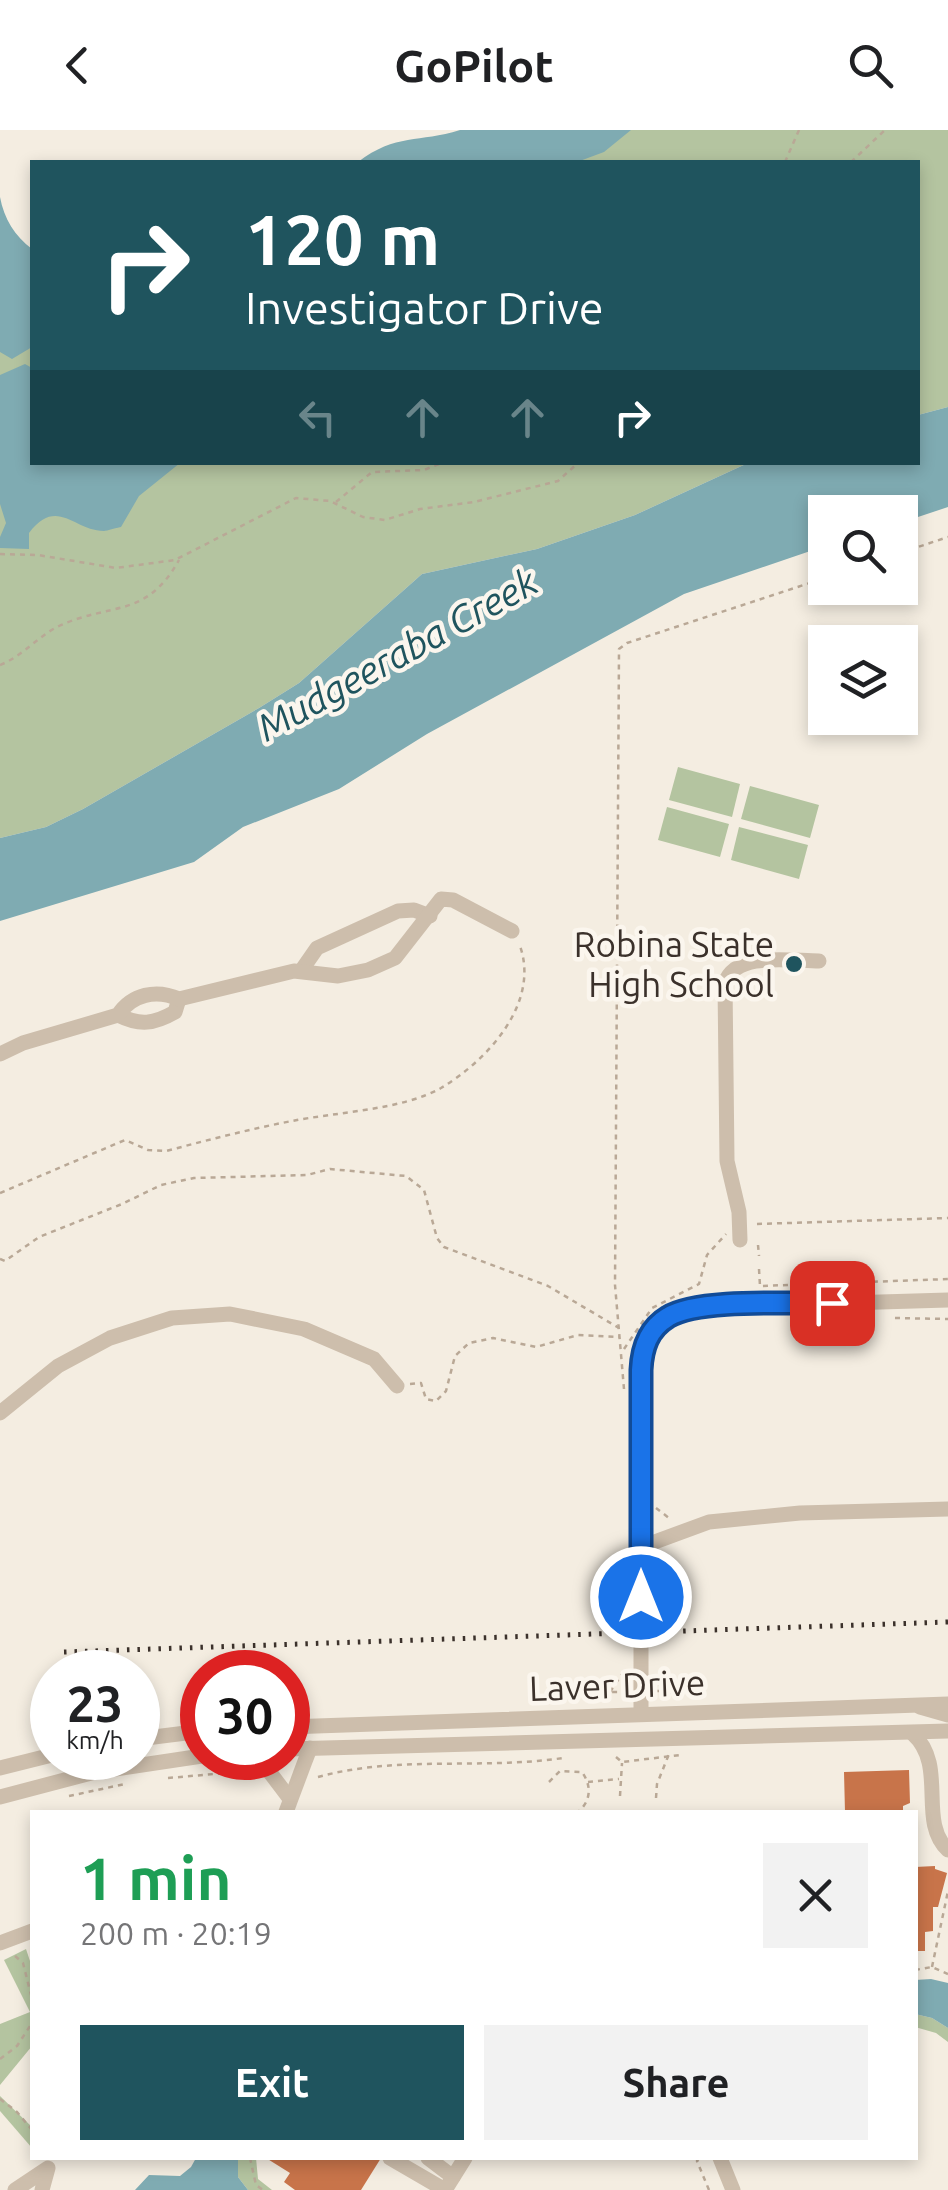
<!DOCTYPE html>
<html lang="en">
<head>
<meta charset="utf-8">
<style>
	:root { --surface:#fff; --page:#f2f2f2; --text:#202124; --muted:#757577; --accent:#1f545e }
	body { margin:0; font-family:Ubuntu,sans-serif; background:var(--page); color:var(--text); height:100vh; display:flex; flex-direction:column; font-size:38px; white-space:nowrap }
	* { box-sizing:border-box; margin:0 }
	p { font-size:32px; color:var(--muted) }
	.icon { flex:none; width:55px; height:55px; fill:none; stroke:currentColor; stroke-width:2; stroke-linecap:round; stroke-linejoin:round }
	.map { position:relative; flex:1; overflow:hidden }
	.side { position:absolute; left:30px; top:1680px; width:888px; height:350px; display:flex; flex-direction:column; background:var(--surface); border-radius:0px; box-shadow:0 5px 15px #0003 }
	.side>* { flex:none }
	.top-card { position:absolute; left:30px; top:30px; width:890px; height:305px; border-radius:0px; box-shadow:0 5px 15px #0003; background:#1f545e; color:#fff; overflow:hidden }
	.tools { position:absolute; left:808px; top:365px; display:grid; gap:20px }
	.tools a { display:grid; place-items:center; width:110px; height:110px; border-radius:0px; background:var(--surface); box-shadow:0 5px 15px #0003; font-size:50px }
	.speed { position:absolute; left:30px; top:1520px; display:flex; gap:20px; font-size:50px; font-weight:700; text-align:center }
	.speed>* { display:grid; place-content:center; width:130px; height:130px; border-radius:50%; background:var(--surface); box-shadow:0 5px 15px #0003; line-height:1 }
	.speed small { font-size:25px; font-weight:400 }
	.speed .limit { border:15px solid #d22; background:#fff; color:#111 }
	.pin { position:absolute; display:grid; place-items:center; width:85px; height:85px; color:#fff; margin:-42px; border-radius:20px; box-shadow:0 5px 15px #0006 }
	.me { position:absolute; width:110px; margin:-55px; rotate:0deg; stroke-linejoin:round; filter:drop-shadow(0 0 8px #0008) }
	.turn { display:flex; align-items:center; gap:35px; height:210px; padding:0 50px; font-size:45px }
	.turn .icon { width:130px; height:130px; stroke-width:2.5 }
	.turn b { display:block; font-size:70px; line-height:85px }
	.lanes { display:flex; align-items:center; height:95px; padding:0 50px; background:#0003; justify-content:center; gap:50px; direction:ltr }
	.lanes .off { opacity:.35 }
	.round { display:grid; place-items:center; flex:none; width:105px; height:105px; border-radius:0px; background:var(--page) }
	.headline { display:flex; align-items:center; justify-content:space-between; height:170px; padding:0 50px }
	h1 { font-size:60px; font-weight:700; line-height:75px; color:#1e9e55 }
	.cta { display:flex; gap:20px; margin-top:auto; padding:20px 50px }
	.cta a { flex:1; height:115px; border-radius:0px; background:var(--accent); color:#fff; font-size:40px; font-weight:700; line-height:115px; text-align:center }
	.cta a+a { background:var(--page); color:var(--text) }
	header { display:flex; justify-content:space-between; align-items:center; height:130px; padding:0 50px; background:var(--surface); font-size:45px; font-weight:700 }
	.map>svg:first-child { display:block }
</style>
</head>
<body>
<header><svg class="icon" aria-label="back" viewBox="0 0 24 24"><path d="M15 5l-7 7 7 7"/></svg>GoPilot<svg class="icon" aria-label="search" viewBox="0 0 24 24"><circle cx="10" cy="10" r="6"/><path d="M15 15l6 6"/></svg></header>
<div class="map">
<svg width="948" height="2060" viewBox="0 0 948 2060">
	<rect width="100%" height="100%" fill="#f4ede1"/>
	<g fill="#b4c4a0">
		<path d="M533 0H948V277L918 285V32H466Z"/>
		<path d="M0 145 32 159V332L748 333 635 385 537 419 422 444 299 553 259 578 83 679 46 697 0 708Z"/>
		<path d="M678 637 740 654 732 687 669 670Z"/>
		<path d="M750 656 819 675 810 708 741 689Z"/>
		<path d="M667 677 729 694 720 727 658 710Z"/>
		<path d="M739 697 808 715 799 749 731 730Z"/>
		<path d="M26 1819 32 1837V1916L0 1955V1894L30 1882 4 1830Z"/>
		<path d="M915 1884 932 1888 948 1898V1912L936 1903 915 1897Z"/>
		<path d="M0 1966 32 1997V2018L0 1981Z"/>
		<path d="M238 2028H256L258 2049 272 2060H248L238 2047Z"/>
	</g>
	<g fill="#7fabb2">
		<path d="M460 0H631L604 22 577 32H358C396 3 419 13 460 0Z"/>
		<path d="M0 67C4 89 15 106 32 119V217L12 229 0 222Z"/>
		<path d="M25 234 32 238V332L180 333 139 366 121 397C119 397 106 401 104 401 74 401 57 366 29 403V419L0 418V407L6 393 0 374V245Z"/>
		<path d="M948 277V377L900 393V382H825V416L684 464 427 604 339 659 243 697 194 732 0 791V708L46 697 83 679 259 578 299 553 422 444 537 419 635 385 748 333 918 332V285Z"/>
		<path d="M931 1849 948 1853V1898L932 1888 915 1884V1850Z"/>
		<path d="M196 2028H238V2047L248 2060H135L149 2045 180 2046 191 2037Z"/>
	</g>
	<g fill="#c8744a">
		<path d="M909 1640 910 1673 903 1676V1682H845L844 1642Z"/>
		<path d="M935 1736V1739L947 1743 938 1777H933V1801L925 1802V1821H915V1737Z"/>
		<path d="M266 2028H381L361 2060H295L284 2052 290 2043Z"/>
	</g>
	<g fill="none" stroke-linecap="round" stroke-linejoin="round">
		<g stroke="#b9a896" stroke-width="2.5" stroke-dasharray="5 5" stroke-linecap="butt">
			<path d="M785 32 799 0"/>
			<path d="M851 32 885 0"/>
			<path d="M336 372 372 342 424 340 444 332"/>
			<path d="M900 423 948 407"/>
			<path d="M0 424 38 425 116 438 175 430 296 368 330 371 363 387 385 390 420 379 474 372 558 351 579 332"/>
			<path d="M0 535C23 526 38 506 59 496 111 472 146 489 179 430"/>
			<path d="M0 1063 125 1010 148 1020 166 1021C208 1010 250 999 292 991 337 982 402 980 441 958 488 930 540 873 520 816"/>
			<path d="M757 1094 948 1088"/>
			<path d="M758 1115 759 1126"/>
			<path d="M0 1129 5 1131 39 1107 122 1074 161 1055 194 1048 307 1045 330 1039 406 1046 424 1060 437 1108 444 1117 548 1156 619 1198"/>
			<path d="M759 1139 760 1156 948 1149"/>
			<path d="M895 1188 948 1189"/>
			<path d="M795 1191 857 1189"/>
			<path d="M624 1219 652 1178 699 1154 707 1125 726 1104"/>
			<path d="M410 1254 421 1253 426 1269 436 1271 446 1261 455 1226 469 1213 493 1208 536 1217 578 1205 619 1207"/>
			<path d="M624 1259 615 1155 619 519 627 513 825 448"/>
			<path d="M656 1378 669 1388"/>
			<path d="M658 1553 667 1561V1566"/>
			<path d="M657 1561H667L682 1568"/>
			<path d="M610 1562 624 1541"/>
			<path d="M594 1570 610 1562H624"/>
			<path d="M616 1627 622 1632 680 1625"/>
			<path d="M318 1647C397 1625 482 1640 563 1628"/>
			<path d="M168 1648 249 1641"/>
			<path d="M549 1652 560 1641 582 1642C592 1656 591 1671 578 1682"/>
			<path d="M588 1652 619 1649"/>
			<path d="M69 1666 125 1654"/>
			<path d="M620 1666 622 1633"/>
			<path d="M656 1668 657 1654 669 1624"/>
			<path d="M15 1826 23 1833 32 1869"/>
			<path d="M932 1837 948 1761"/>
			<path d="M915 1840 932 1837 948 1844"/>
			<path d="M0 1929 17 1916 32 1893"/>
			<path d="M0 1969 17 1982 32 2000"/>
			<path d="M250 2028 256 2055 263 2060"/>
			<path d="M699 2028 697 2031 709 2060"/>
		</g>
		<g stroke="#cdbeac" stroke-width="15">
			<path d="M301 841 317 818 398 781 414 780 430 786"/>
			<path d="M118 885C140 896 154 894 175 882L179 869"/>
			<path d="M0 924 23 913 118 885C132 864 156 859 179 869L294 841 338 846 368 840 395 828 441 769 453 770 512 801"/>
			<path d="M740 1110 739 1082 727 1031 725 853C736 821 790 831 819 831"/>
			<path d="M0 1283 58 1236 110 1208 172 1188 230 1184 304 1199 374 1229 397 1256"/>
			<path d="M641 1417 709 1392 800 1383 948 1379"/>
			<path d="M920 1577 948 1585"/>
			<path d="M641 1584V1240C643 1200 667 1182 706 1177L948 1170"/>
			<path d="M288 1597 948 1574"/>
			<path d="M913 1604C948 1636 917 1691 948 1720"/>
			<path d="M138 1609 202 1601"/>
			<path d="M288 1619 948 1601"/>
			<path d="M259 1628 290 1669"/>
			<path d="M0 1638 52 1625"/>
			<path d="M0 1667 95 1642 202 1626"/>
			<path d="M286 1682 310 1618"/>
			<path d="M0 1813 32 1801"/>
			<path d="M390 2028 445 2060"/>
			<path d="M428 2028 453 2047"/>
			<path d="M720 2028 733 2060"/>
			<path d="M15 2060 48 2038 42 2060"/>
			<path d="M445 2060 465 2028"/>
		</g>
		<path stroke="#3b312b" stroke-width="5" stroke-dasharray="2.5 8" stroke-linecap="butt" d="M64 1522 948 1492"/>
	</g>
	<g fill="none" stroke-linecap="round" stroke-linejoin="round">
		<defs>
			<path id="route" d="M641 1467V1240C642 1218 648 1199 668 1187 698 1168 793 1174 832 1173"/>
		</defs>
		<use href="#route" stroke="#114b97" stroke-width="25"/>
		<use href="#route" stroke="#1a73e8" stroke-width="18"/>
	</g>
	<circle fill="#1f545e" stroke="#fbf6ee" stroke-width="4" cx="794" cy="834" r="10"/>
	<g text-anchor="middle" dominant-baseline="central" stroke-width="9" stroke-linejoin="round" paint-order="stroke">
		<g font-size="35" fill="#3b312b" stroke="#fbf6ee" text-anchor="end">
			<text x="774" y="814">Robina State<tspan x="774" dy="40">High School</tspan></text>
		</g>
		<g font-size="35" fill="#3b312b" stroke="#fbf6ee">
			<text transform="translate(617 1555) rotate(-2)">Laver Drive</text>
		</g>
		<g font-size="38" font-style="italic" fill="#1f545e" stroke="#fbf6ee">
			<text transform="translate(397 524) rotate(-29)">Mudgeeraba Creek</text>
		</g>
	</g>
</svg>
<div class="tools">
<a><svg class="icon" aria-label="search" viewBox="0 0 24 24"><circle cx="10" cy="10" r="6"/><path d="M15 15l6 6"/></svg></a>
<a><svg class="icon" aria-label="layers" viewBox="0 0 24 24"><path d="M12 4l9 5-9 5-9-5zM3 14l9 5 9-5"/></svg></a>
</div>
<div class="speed"><div>23<small>km/h</small></div><div class="limit">30</div></div>
<div class="pin" style="left:832px;top:1173px;background:#d93025"><svg class="icon" aria-label="arrive" viewBox="0 0 24 24"><path d="M6 21V4h12l-3 4 3 4H6"/></svg></div>
<svg class="me" style="left:641px;top:1467px" viewBox="-20 -20 40 40"><circle r="17" fill="#1a73e8" stroke="#fff" stroke-width="3"/><path d="M0-11L8 9 0 5-8 9z" fill="#fff"/></svg>
<div class="top-card">
<div class="turn"><svg class="icon" aria-label="right" viewBox="0 0 24 24"><path d="M7 20v-9h11M14 6l5 5-5 5"/></svg><div><b>120 m</b>Investigator Drive</div></div>
<div class="lanes"><svg class="icon off" aria-label="left" viewBox="0 0 24 24"><path d="M17 20v-9H6M10 6l-5 5 5 5"/></svg><svg class="icon off" aria-label="ahead" viewBox="0 0 24 24"><path d="M12 20V5M6 11l6-6 6 6"/></svg><svg class="icon off" aria-label="ahead" viewBox="0 0 24 24"><path d="M12 20V5M6 11l6-6 6 6"/></svg><svg class="icon" aria-label="right" viewBox="0 0 24 24"><path d="M7 20v-9h11M14 6l5 5-5 5"/></svg></div>
</div>
<section class="side">
<div class="headline"><div><h1>1 min</h1><p>200 m · 20:19</p></div><a class="round"><svg class="icon" aria-label="close" viewBox="0 0 24 24"><path d="M6 6l12 12M18 6L6 18"/></svg></a></div>
<div class="cta"><a>Exit</a><a>Share</a></div>
</section>
</div>
</body>
</html>
